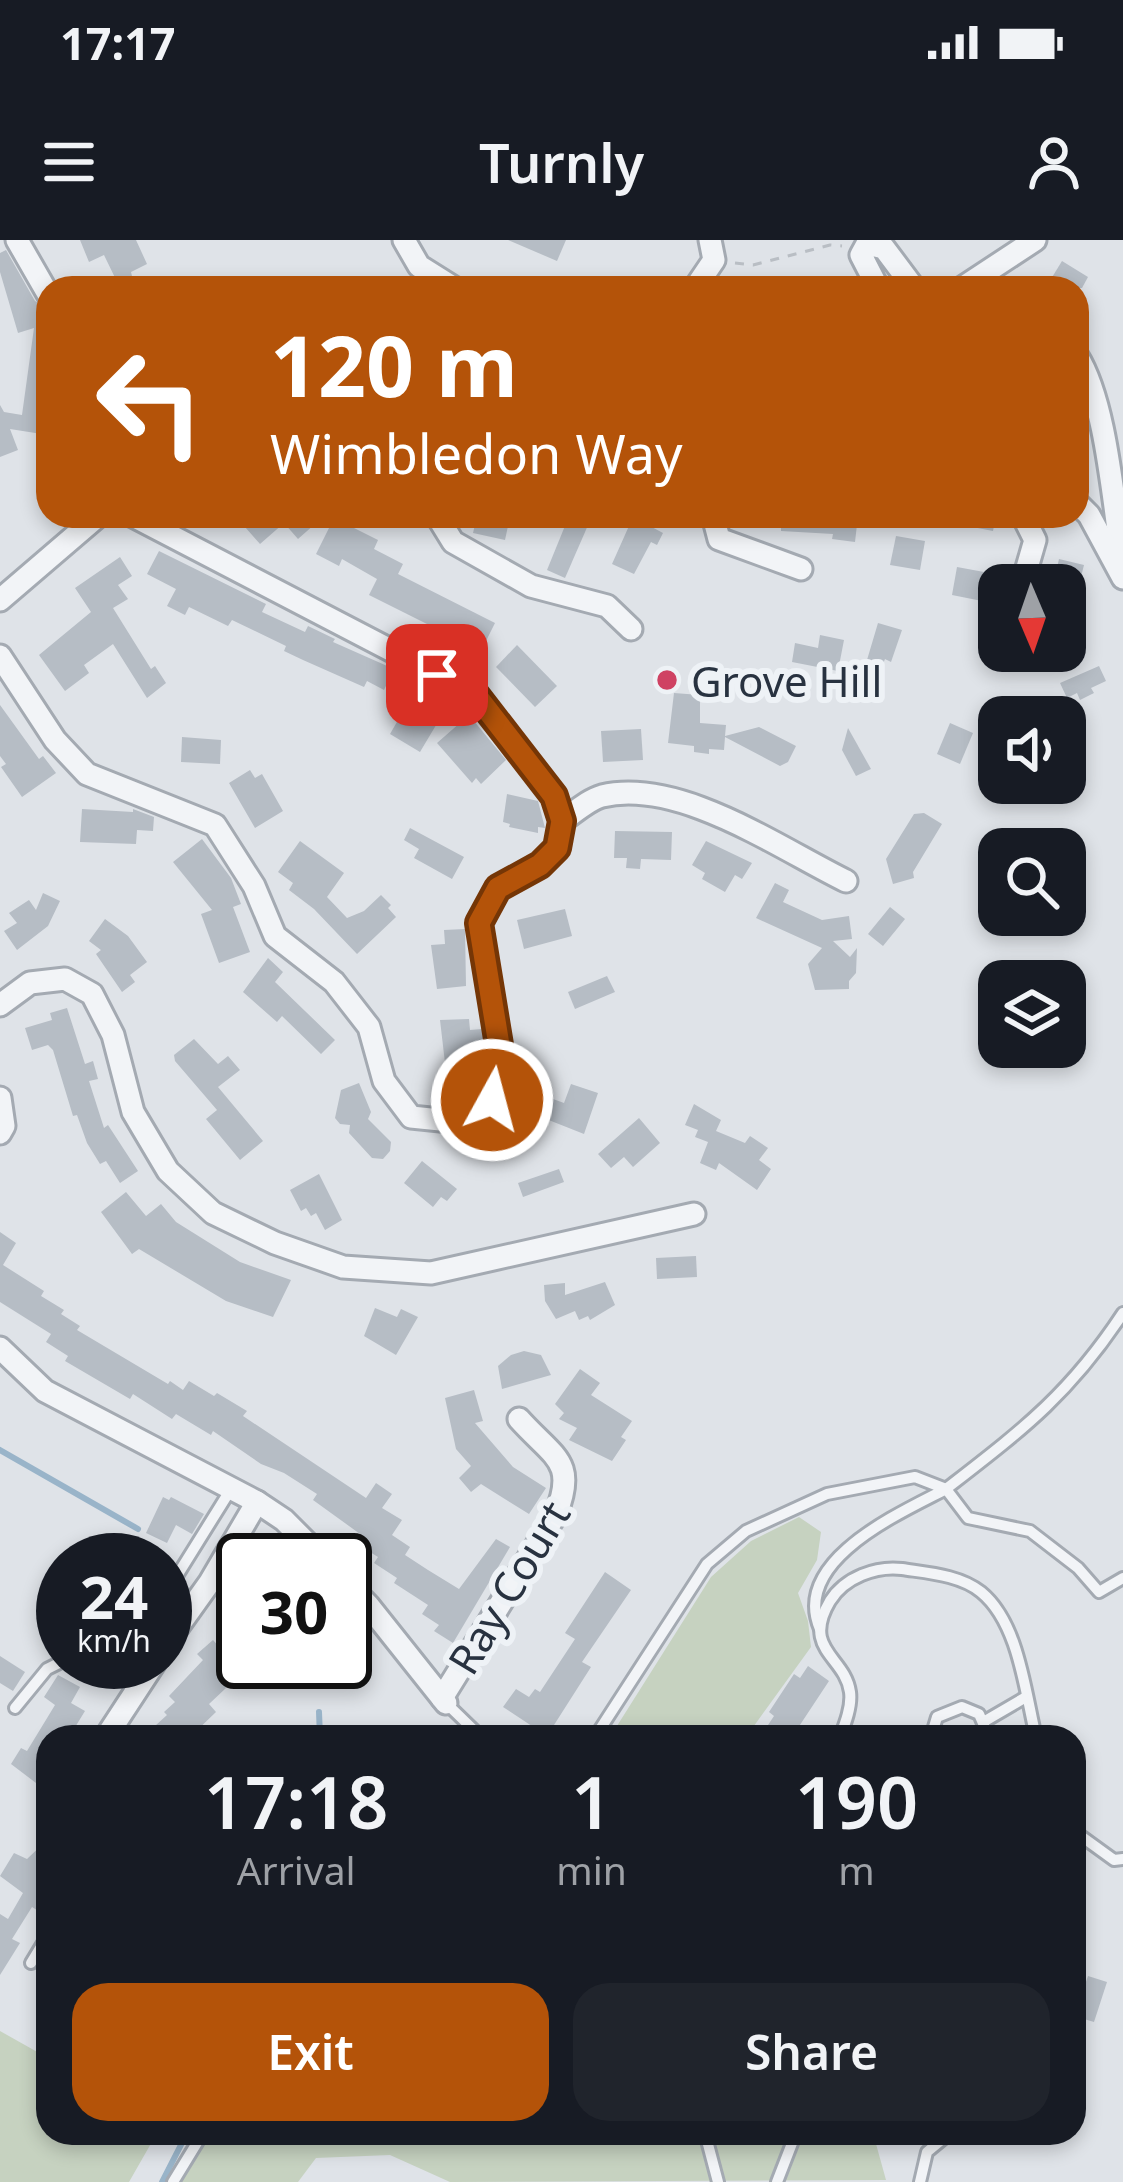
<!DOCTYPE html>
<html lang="en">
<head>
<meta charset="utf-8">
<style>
	:root { --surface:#171b24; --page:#20242c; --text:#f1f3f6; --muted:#9ea1a6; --accent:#b45309 }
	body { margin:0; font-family:"Noto Sans",sans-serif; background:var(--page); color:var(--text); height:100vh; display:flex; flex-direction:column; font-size:45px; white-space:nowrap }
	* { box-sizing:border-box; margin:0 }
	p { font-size:39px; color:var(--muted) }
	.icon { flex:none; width:66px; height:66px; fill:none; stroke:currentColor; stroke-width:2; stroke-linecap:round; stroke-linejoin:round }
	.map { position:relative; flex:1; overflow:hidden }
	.sheet { position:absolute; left:36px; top:1485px; width:1050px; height:420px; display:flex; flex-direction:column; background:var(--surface); border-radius:36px; box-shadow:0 6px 18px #0003 }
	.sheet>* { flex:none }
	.banner { position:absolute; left:36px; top:36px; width:1053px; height:252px; border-radius:36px; box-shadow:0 6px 18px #0003; background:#b45309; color:#fff; overflow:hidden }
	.needle { width:78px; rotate:178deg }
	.controls { position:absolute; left:978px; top:324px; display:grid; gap:24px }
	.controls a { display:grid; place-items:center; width:108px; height:108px; border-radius:24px; background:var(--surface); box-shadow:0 6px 18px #0003; font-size:60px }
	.speed { position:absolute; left:36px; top:1293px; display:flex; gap:24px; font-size:60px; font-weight:700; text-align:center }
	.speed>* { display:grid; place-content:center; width:156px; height:156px; border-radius:50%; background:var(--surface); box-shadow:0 6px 18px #0003; line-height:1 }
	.speed small { font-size:30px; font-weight:400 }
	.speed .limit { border:6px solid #111; border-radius:18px; background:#fff; color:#111 }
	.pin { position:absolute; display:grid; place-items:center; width:102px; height:102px; color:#fff; margin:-51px; border-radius:24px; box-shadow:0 6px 18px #0006 }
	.me { position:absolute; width:132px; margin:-66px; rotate:7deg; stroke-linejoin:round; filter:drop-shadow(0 0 9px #0008) }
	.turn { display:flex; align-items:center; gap:42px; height:252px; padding:0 36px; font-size:54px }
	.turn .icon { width:156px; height:156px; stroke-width:2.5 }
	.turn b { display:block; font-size:84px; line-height:102px }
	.eta { display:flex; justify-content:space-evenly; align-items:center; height:204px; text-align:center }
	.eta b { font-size:72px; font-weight:600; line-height:84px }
	.primary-button { display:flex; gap:24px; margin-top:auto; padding:24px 36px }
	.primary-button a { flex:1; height:138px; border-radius:36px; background:var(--accent); color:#fff; font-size:48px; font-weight:600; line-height:138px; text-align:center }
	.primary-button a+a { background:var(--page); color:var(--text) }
	.status { display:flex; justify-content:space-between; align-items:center; height:84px; padding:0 60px; background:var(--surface); direction:ltr }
	.status svg { height:33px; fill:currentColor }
	header { display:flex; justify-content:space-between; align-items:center; height:156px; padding:0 36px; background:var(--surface); font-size:54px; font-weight:600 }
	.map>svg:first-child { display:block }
</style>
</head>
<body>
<div class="status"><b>17:17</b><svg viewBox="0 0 49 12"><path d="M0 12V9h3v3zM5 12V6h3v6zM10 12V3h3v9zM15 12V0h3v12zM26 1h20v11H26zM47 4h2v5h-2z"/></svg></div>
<header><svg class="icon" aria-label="menu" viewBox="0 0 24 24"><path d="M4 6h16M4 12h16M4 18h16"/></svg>Turnly<svg class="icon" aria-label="person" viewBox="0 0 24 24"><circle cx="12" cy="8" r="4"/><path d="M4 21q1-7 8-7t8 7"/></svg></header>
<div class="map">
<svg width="1123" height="1942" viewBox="0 0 1123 1942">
	<rect width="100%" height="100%" fill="#dfe3e8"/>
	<g fill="#c6d2c0">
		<path d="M799 1277 821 1292 817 1320 798 1353 808 1381 811 1407 746 1497H610L711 1337 751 1301Z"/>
		<path d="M0 1791 48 1818V1893H157L129 1942H0Z"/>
		<path d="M211 1893H873L886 1940 450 1942 390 1915 316 1918 298 1942H180Z"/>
	</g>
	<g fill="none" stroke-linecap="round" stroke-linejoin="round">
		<g stroke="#99b4c9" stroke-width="6">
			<path d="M0 1210 138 1289"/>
			<path d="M319 1472 320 1497"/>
			<path d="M162 1942 187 1893"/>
		</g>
	</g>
	<g fill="#b6bdc5">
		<path d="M80 0H136L147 24 131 32 135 48H120L104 15 89 22Z"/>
		<path d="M508 0H566L557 21Z"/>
		<path d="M6 10 35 61 48 69V195L10 189 18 210 0 217V165L4 172 22 175 34 88 18 93 0 32V13Z"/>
		<path d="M1062 21 1088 37 1082 48H1066L1051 39Z"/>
		<path d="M257 276H324L298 299 284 283 260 304 245 287Z"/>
		<path d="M477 276H505L503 284 508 286 505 300 473 293Z"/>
		<path d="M569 276H592L565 338 547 330Z"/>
		<path d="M765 276 835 279 836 276H858L855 302 832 299 833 294 781 291V288L765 286Z"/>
		<path d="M952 276H996L993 291 952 283Z"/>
		<path d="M633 277 663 293 657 305 651 302 634 334 612 324Z"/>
		<path d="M334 278 378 300 374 309 403 324 398 334 495 383 481 411 369 355 377 339 342 319 339 326 316 314Z"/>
		<path d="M896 296 925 301 920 330 890 325Z"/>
		<path d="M159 311 266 364 262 372 305 392 308 386 335 399 333 402 394 429 384 450 367 441 364 447 303 420 284 411 286 406 232 380 228 386 189 367 185 375 167 366 176 349 147 334Z"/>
		<path d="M120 317 132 336 118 345 128 359 113 368 151 429 155 426 166 443 147 458 113 404 84 425 89 433 65 451 39 415 91 372 75 348Z"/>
		<path d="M1059 319 1084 325 1069 384 1065 383V345H1053Z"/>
		<path d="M957 327 984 332 982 341 991 343 987 362 952 355Z"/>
		<path d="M878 383 902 390 891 422 885 419 883 424 867 420Z"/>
		<path d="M820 395 844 400 838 431 792 422 795 403 818 408Z"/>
		<path d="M517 405 557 446 535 467 496 427Z"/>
		<path d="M1099 426 1106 441 1091 448 1094 453 1080 460 1077 453 1067 458 1060 443Z"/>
		<path d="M435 451 451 460 420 512 390 494 405 468 419 476Z"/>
		<path d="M674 453 700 455V483L726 485 725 496 759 487 796 506 788 522 780 526 725 497 724 510 709 509V514L694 512V506L668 503Z"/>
		<path d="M0 465 39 519 43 516 56 533 22 557 1 527 6 524 0 516Z"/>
		<path d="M469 475 506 520 481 544 476 538 472 543 437 503Z"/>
		<path d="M950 483 973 493 960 524 937 514Z"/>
		<path d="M848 488 871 529 856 536 842 510Z"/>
		<path d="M641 489 643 520 603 522 601 491Z"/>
		<path d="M182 497 221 500 220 524 181 522Z"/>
		<path d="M250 530 255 538 262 534 283 571 255 588 229 543Z"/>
		<path d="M507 554 538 561 545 588 538 587V593L509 587 510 584 503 582Z"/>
		<path d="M82 569 133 572V569L154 577 153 591 137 590 136 604 80 602Z"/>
		<path d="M924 573 942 584 913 632 914 638 893 644 886 619 914 574Z"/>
		<path d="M410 588 464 617 452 639 414 618 419 609 404 600Z"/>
		<path d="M615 591 672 592 671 620 641 619 640 629 626 628 627 618H614Z"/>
		<path d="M202 599 231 638 241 664 233 667 250 712 219 723 201 674 212 670 173 622Z"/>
		<path d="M300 601 344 633 327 657 347 678 364 671 381 655 391 665 388 668 396 677 357 714 314 669 289 650 293 643 278 632Z"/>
		<path d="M706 601 752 623 742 639 735 635 725 652 702 639 705 633 692 625Z"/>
		<path d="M775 643 789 650 783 662 822 680 849 676 852 699 833 701 850 717 857 708 856 733 849 741V749L815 750 808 724 822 708 756 678Z"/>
		<path d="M43 653 60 661 48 686 17 710 4 691 17 683 9 673 29 660 36 670Z"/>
		<path d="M890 667 905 679 883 706 868 694Z"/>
		<path d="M565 669 572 696 524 709 517 680Z"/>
		<path d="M105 679 128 696 147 722 130 735 135 742 122 752 96 714 101 710 89 701Z"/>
		<path d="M444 690 465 689 466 746 437 749 431 705 445 704Z"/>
		<path d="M268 718 283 732 275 742 335 800 321 814 282 776 277 782 243 752Z"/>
		<path d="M607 736 615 752 575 769 568 752Z"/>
		<path d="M67 768 85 824 93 821 98 839 89 841 104 888 108 885 138 931 120 943 106 921 100 924 87 903 77 875 73 876 53 810 48 805 32 810 25 788 52 780 50 773Z"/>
		<path d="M469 779 470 790 482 789 486 810 470 811V819L464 822 445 823 440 780Z"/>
		<path d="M194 799 218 824 228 816 240 830 218 847 263 901 240 920 206 879 217 870 175 821 174 815Z"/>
		<path d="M359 843 371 872 368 879 391 902 390 911 383 919 372 918 349 893 350 885 340 884 335 878 341 850Z"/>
		<path d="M571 844 598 853 584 894 536 875 542 855 564 863Z"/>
		<path d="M694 864 721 880 716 891 745 903 750 896 768 908 759 920 771 929 757 950 719 923 716 930 700 923 708 902 695 897 698 890 685 885Z"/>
		<path d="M639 878 660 903 633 927 624 917 611 928 598 914Z"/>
		<path d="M422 921 457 949 447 961 441 957 433 967 404 943Z"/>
		<path d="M559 929 564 942 523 957 518 943Z"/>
		<path d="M319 934 342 980 325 990 316 973 311 976 306 968 301 971 290 950Z"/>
		<path d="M126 952 146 976 161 964 176 982 240 1022 291 1040 273 1077 226 1061 139 1009 132 1014 101 972Z"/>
		<path d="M0 992 16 1003 3 1025 44 1051 41 1056 64 1070 61 1074 80 1086 77 1090 168 1144 170 1141 183 1150 189 1141 214 1156 217 1153 247 1171 243 1176 366 1258 376 1243 392 1254 382 1268 402 1280 392 1295 410 1307 405 1315 428 1330 459 1349 496 1299 510 1307 453 1403 434 1391 439 1385 422 1374 428 1365 394 1343 397 1338 374 1323 378 1317 362 1307 367 1299 313 1260 317 1254 284 1233 261 1224 213 1191 211 1195 176 1174 172 1179 133 1154 130 1159 65 1121 68 1116 46 1102 51 1094 0 1062Z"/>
		<path d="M696 1016 697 1037 657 1039 656 1018Z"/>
		<path d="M605 1042 615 1065 590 1080 588 1076 579 1080 575 1071 556 1079 545 1061 544 1045 565 1043V1055Z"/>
		<path d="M375 1068 397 1077 401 1069 418 1077 396 1115 364 1096Z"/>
		<path d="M524 1111 541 1115 551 1135 502 1149 498 1126 511 1115Z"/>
		<path d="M580 1129 600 1143 591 1155 632 1181 621 1197 626 1200 612 1221 569 1200 577 1188 559 1179 564 1173 555 1164Z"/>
		<path d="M474 1150 483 1181 475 1183 513 1227 546 1248 529 1274 481 1244 471 1252 459 1238 471 1226 456 1209 445 1158Z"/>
		<path d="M163 1257 169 1260 171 1257 204 1274 192 1294 176 1285 167 1303 146 1293Z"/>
		<path d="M605 1332 631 1350 582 1422 591 1427 547 1496 503 1467 516 1449 529 1457 535 1449 540 1452 575 1399 565 1393Z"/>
		<path d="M213 1400 242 1433 209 1464 216 1472 190 1497H143L167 1475 164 1472 175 1462 169 1456 203 1420 197 1414Z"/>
		<path d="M0 1416 25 1432 13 1451 0 1443Z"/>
		<path d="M808 1426 829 1441 792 1497H760L774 1476 769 1472 794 1434 800 1438Z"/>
		<path d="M58 1435 80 1447 71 1463 85 1471 69 1497H48V1538L42 1534 36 1543 11 1524 21 1508 27 1511 55 1465 44 1457Z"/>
		<path d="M48 1599V1639L43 1648 48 1651V1659L40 1672 32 1667 12 1699 20 1703 0 1735V1674L8 1679 23 1653 0 1636 14 1613 27 1619Z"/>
		<path d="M1088 1736 1107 1742 1094 1782 1074 1776Z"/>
	</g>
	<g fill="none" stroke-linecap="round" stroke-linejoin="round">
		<defs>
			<g id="lane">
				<path d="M1123 1073C1069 1155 1022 1190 946 1249L968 1278 1030 1291 1078 1328 1099 1352 1123 1338"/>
				<path d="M165 1355 231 1249"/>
				<path d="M446 1463 481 1497"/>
				<path d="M15 1468 47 1429 63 1421"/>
				<path d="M985 1481 1026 1457"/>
				<path d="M595 1497 707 1324 746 1291 827 1254 915 1237 946 1249C898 1274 791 1321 820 1389"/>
				<path d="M840 1497C845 1484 852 1466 850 1452 845 1416 801 1410 830 1361 845 1337 876 1326 902 1329 928 1333 960 1335 981 1352 1019 1383 1025 1452 1036 1497"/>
				<path d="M931 1497 937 1477 962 1467 979 1474 989 1497"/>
				<path d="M1074 1591 1114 1620 1123 1619"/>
				<path d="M31 1723 48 1695"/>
				<path d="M705 1893 718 1942"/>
				<path d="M173 1942 203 1893"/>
				<path d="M777 1942 796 1893"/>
				<path d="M920 1942 927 1912 950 1893"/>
			</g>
			<g id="street">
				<path d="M17 0 48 54"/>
				<path d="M404 0 419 26 454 48"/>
				<path d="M695 48 714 20 710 0"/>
				<path d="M878 48 861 15 867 4 884 8 914 48"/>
				<path d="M962 48 1035 0"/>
				<path d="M1077 116C1107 164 1113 265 1123 323"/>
				<path d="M1077 263 1089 275 1123 338"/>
				<path d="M437 276 453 302 531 346 607 366 631 389"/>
				<path d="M713 276 719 299 801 329"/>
				<path d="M1022 345 1035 300 1023 276"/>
				<path d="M0 360 98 276"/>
				<path d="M0 416 55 500 87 534 215 585 254 646 275 696 334 742 369 787 384 841 411 877 460 882 492 860 501 811 479 683 498 648 540 625 557 608 562 581 553 556 475 454 133 276"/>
				<path d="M562 581C574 573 588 560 602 556 679 538 777 607 846 641"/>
				<path d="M0 765 30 743 65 739 92 754 113 795 133 872 168 931 213 973 275 1003 343 1027 431 1033 694 974"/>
				<path d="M0 858 4 886 0 893"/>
				<path d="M0 1108 45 1151 257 1262 284 1280 324 1320"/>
				<path d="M345 1341 368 1365 446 1463"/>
				<path d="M165 1405 210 1342 257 1262"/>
				<path d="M442 1458 556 1274C577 1221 554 1218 519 1179"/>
				<path d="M106 1497 155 1422"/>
			</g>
		</defs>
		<use href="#lane" stroke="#a4aab2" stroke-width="16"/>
		<use href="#street" stroke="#a4aab2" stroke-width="27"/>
		<path stroke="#b9bec4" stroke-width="3" stroke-dasharray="9 9" stroke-linecap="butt" d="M735 23 753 25 830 5 842 6"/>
		<use href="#lane" stroke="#f2f4f7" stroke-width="10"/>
		<use href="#street" stroke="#f2f4f7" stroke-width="21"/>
	</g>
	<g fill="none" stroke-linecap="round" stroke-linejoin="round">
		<defs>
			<path id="route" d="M437 435 475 454 554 556 562 581 557 608 540 625 498 648 479 683 500 811 492 860"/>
		</defs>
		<use href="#route" stroke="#753606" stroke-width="30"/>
		<use href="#route" stroke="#b45309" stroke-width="21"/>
	</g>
	<circle fill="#cf4263" stroke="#eef2f6" stroke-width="4.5" cx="667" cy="440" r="12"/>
	<g text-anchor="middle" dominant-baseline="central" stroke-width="12" stroke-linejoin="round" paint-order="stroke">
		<g font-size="42" fill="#283240" stroke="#eef2f6" text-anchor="start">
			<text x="691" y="440">Grove Hill</text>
		</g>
		<g font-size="42" fill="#283240" stroke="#eef2f6">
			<text transform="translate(508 1347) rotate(-59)">Ray Court</text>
		</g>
	</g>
</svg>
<div class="controls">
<a><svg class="needle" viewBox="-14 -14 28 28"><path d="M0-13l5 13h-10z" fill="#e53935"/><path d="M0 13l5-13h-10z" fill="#9ea1a6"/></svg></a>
<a><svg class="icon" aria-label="sound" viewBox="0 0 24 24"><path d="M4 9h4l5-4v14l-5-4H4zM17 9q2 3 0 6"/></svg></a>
<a><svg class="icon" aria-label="search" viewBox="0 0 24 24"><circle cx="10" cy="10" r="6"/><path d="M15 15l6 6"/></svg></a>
<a><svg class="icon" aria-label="layers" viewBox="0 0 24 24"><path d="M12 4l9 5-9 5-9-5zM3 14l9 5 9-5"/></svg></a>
</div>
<div class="speed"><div>24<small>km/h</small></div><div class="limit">30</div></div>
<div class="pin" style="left:437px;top:435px;background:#d93025"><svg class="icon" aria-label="arrive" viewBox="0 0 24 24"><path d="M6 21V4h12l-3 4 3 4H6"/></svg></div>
<svg class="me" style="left:492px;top:860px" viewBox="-20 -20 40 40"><circle r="17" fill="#b45309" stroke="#fff" stroke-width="3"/><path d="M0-11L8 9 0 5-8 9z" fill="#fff"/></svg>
<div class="banner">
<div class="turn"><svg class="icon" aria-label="left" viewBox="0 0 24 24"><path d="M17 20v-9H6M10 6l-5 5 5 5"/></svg><div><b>120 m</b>Wimbledon Way</div></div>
</div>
<section class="sheet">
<div class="eta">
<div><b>17:18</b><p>Arrival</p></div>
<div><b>1</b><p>min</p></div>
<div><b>190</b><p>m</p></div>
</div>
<div class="primary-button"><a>Exit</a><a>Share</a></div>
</section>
</div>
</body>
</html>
